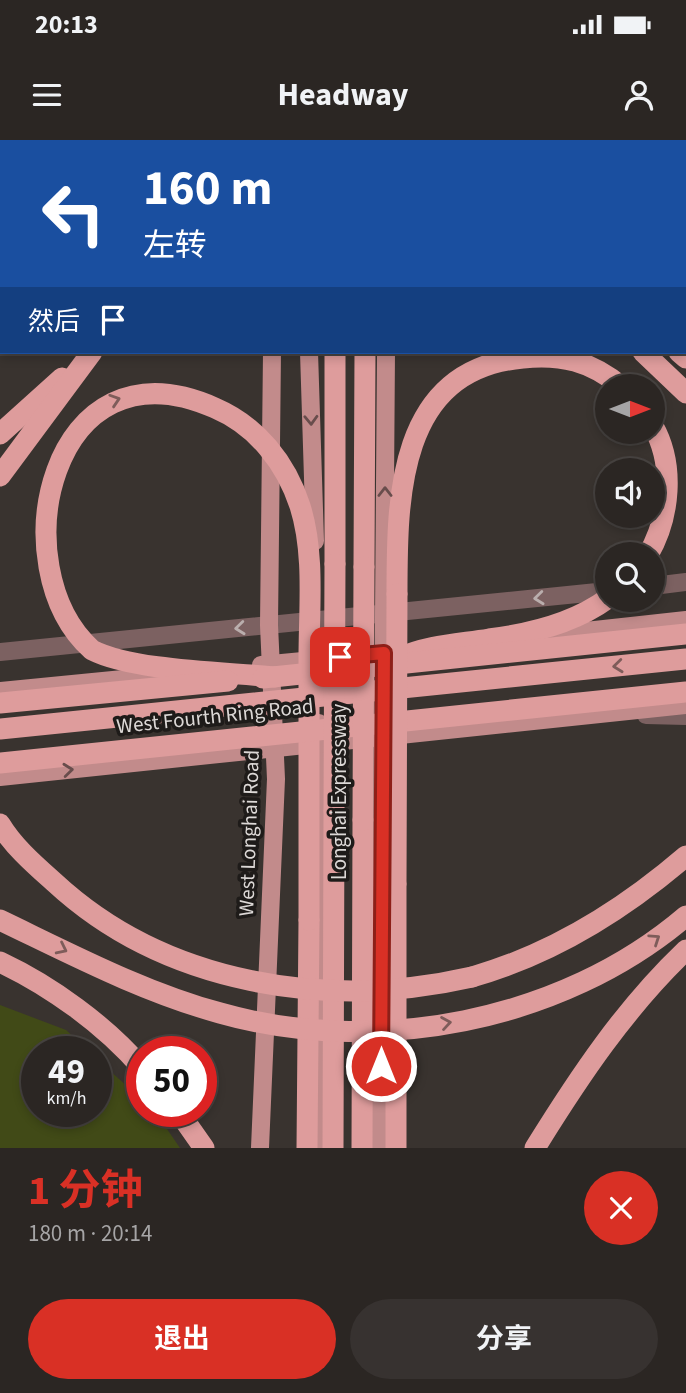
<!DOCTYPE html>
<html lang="zh">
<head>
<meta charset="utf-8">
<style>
	:root { --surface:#2b2623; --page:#373230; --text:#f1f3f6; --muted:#a6a5a6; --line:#474341; --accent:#d93025 }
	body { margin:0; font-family:"Source Sans 3","Noto Sans SC",sans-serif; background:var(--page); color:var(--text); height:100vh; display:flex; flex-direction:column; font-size:26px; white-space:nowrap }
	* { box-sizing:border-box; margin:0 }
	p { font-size:23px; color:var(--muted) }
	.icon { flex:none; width:38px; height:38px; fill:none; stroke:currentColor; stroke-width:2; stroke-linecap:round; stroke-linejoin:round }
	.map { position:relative; height:1008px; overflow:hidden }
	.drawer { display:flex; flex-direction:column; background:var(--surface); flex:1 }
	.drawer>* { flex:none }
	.hud { position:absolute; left:0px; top:0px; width:686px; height:214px; box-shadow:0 4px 10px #0003,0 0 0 2px var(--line); background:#1a4fa0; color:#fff; overflow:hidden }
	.needle { width:46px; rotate:90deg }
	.controls { position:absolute; left:595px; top:234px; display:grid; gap:14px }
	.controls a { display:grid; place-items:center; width:70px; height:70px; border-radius:50%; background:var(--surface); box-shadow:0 4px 10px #0003,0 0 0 2px var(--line); font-size:35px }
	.speed { position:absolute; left:21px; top:896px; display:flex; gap:14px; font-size:35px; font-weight:700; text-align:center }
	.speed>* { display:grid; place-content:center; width:91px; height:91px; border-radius:50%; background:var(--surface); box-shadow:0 4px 10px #0003,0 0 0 2px var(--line); line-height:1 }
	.speed small { font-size:18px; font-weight:400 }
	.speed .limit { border:10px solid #d22; background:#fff; color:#111 }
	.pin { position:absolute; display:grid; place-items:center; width:60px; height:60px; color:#fff; margin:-30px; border-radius:14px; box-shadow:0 4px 10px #0006 }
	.me { position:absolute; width:77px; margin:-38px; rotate:0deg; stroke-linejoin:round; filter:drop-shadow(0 0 5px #0008) }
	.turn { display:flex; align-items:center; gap:24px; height:147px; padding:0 28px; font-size:32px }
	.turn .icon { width:91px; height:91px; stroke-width:2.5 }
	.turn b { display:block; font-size:49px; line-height:60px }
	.then { display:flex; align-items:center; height:66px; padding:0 28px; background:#0003; gap:14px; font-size:26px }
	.round { display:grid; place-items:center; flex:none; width:74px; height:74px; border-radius:37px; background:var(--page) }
	.head { display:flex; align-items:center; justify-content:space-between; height:119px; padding:0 28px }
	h1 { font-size:42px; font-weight:700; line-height:52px; color:var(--accent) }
	.button { display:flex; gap:14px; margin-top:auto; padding:14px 28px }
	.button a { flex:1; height:80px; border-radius:42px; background:var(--accent); color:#fff; font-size:28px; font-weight:700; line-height:80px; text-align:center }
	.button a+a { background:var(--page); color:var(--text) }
	.status { display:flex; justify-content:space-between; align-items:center; height:49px; padding:0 35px; background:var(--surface); direction:ltr }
	.status svg { height:19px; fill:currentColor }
	header { display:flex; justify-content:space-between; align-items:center; height:91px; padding:0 28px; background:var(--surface); font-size:32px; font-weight:700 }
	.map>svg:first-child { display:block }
</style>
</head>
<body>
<div class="status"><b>20:13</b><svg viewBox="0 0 49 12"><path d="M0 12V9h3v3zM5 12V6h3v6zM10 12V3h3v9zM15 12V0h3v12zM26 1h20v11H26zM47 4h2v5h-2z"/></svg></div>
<header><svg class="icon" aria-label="menu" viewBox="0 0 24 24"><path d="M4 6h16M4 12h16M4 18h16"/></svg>Headway<svg class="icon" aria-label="person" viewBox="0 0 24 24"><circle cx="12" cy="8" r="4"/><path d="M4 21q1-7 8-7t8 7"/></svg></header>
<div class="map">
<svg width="686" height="1008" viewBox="0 0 686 1008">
	<rect width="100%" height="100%" fill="#39332f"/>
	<path fill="#414a17" d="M0 865 66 890 90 912H37V971H96V918L142 960V971L156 973 180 1008H0Z"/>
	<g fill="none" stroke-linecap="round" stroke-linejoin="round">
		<g stroke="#7c6161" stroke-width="18">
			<path d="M640 0 641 2"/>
			<path d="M684 61 686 63"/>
			<path d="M653 446 686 442"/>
			<path d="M0 512 607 451"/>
			<path d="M646 575 686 576"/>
		</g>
		<g stroke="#c28b8b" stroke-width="18">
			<path d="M268 0V2"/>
			<path d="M302 0V2"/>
			<path d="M387 0V2"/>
			<path d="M309 212 315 401"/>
			<path d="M540 496 686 480"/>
			<path d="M261 525 376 514"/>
			<path d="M0 551 174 534"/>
			<path d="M319 583 322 740 320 1008"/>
			<path d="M0 637 686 565"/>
			<path d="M260 1008 276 639 269 485 272 212"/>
			<path d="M380 1008 386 212"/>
		</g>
		<g stroke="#de9c9c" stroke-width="21">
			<path d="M334 0V2"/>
			<path d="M365 0V2"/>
			<path d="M473 0 474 2"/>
			<path d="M512 0 513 2"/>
			<path d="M220 2 221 0"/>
			<path d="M335 212V424"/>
			<path d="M643 212 686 253"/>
			<path d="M679 212 686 218"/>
			<path d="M0 294 62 238"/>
			<path d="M0 336 92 212"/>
			<path d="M648 415C670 377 675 325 653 286"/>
			<path d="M364 427 365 212"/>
			<path d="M397 454C397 358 397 229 523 218 561 214 591 221 622 247"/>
			<path d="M0 822C51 846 105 885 142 928"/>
			<path d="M472 837C553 814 622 771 686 716"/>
			<path d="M178 971 204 1008"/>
			<path d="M307 1008 309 780"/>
			<path d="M333 1008 334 671"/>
			<path d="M362 1008 363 680"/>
			<path d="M396 1008V744"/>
			<path d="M535 1008C579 937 625 868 686 810"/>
		</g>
		<g stroke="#de9c9c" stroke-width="21">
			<path d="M399 518C428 505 458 504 489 499 529 494 574 483 607 459"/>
			<path d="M275 537C226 532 133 531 92 510 0 428 49 194 215 268 257 286 286 323 300 366 315 413 309 469 309 517 309 605 309 692 309 780"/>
			<path d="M263 538 686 494"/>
			<path d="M0 563 228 541"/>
			<path d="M0 589 686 519"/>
			<path d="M0 623 686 552"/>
			<path d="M334 671 335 424"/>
			<path d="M363 680 364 427"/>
			<path d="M0 684C13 706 35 725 54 742 165 845 328 870 472 837"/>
			<path d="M396 744 397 454"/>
			<path d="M0 780C71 814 143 852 220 873 375 917 562 882 686 776"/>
		</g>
	</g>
	<defs><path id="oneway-chevron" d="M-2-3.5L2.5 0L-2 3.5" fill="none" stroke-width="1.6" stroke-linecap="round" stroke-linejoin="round" transform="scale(1.75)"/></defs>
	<g stroke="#7e5c5a">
		<use href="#oneway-chevron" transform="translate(115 260) rotate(-18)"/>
		<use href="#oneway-chevron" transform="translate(618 526) rotate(174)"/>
		<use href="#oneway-chevron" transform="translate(655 799) rotate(-34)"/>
		<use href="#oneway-chevron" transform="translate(62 809) rotate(26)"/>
		<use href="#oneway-chevron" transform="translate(446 883) rotate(-9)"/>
	</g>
	<g stroke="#684d4c">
		<use href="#oneway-chevron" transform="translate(311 280) rotate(88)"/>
		<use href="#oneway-chevron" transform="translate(385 352) rotate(-90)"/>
		<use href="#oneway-chevron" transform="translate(68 630) rotate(-6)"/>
	</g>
	<g stroke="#baaead">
		<use href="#oneway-chevron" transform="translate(539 458) rotate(174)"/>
		<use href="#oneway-chevron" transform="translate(240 488) rotate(174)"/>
	</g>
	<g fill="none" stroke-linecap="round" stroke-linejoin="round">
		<defs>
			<path id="route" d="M340 517 384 513 381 926"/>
		</defs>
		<use href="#route" stroke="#8d1f18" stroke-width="18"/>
		<use href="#route" stroke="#d93025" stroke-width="12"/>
	</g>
	<g text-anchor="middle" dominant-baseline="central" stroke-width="7" stroke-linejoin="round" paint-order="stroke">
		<g font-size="21" fill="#dcd8d6" stroke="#1e1b19">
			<text transform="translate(215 576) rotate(-6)">West Fourth Ring Road</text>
			<text transform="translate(339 652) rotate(-90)">Longhai Expressway</text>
			<text transform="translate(249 693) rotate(-88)">West Longhai Road</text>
		</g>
	</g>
</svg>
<div class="controls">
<a><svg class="needle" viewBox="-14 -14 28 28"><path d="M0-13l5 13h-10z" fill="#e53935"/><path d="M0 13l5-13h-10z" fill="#a6a5a6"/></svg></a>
<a><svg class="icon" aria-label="sound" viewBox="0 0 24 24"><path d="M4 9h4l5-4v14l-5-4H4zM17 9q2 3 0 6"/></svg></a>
<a><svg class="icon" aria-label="search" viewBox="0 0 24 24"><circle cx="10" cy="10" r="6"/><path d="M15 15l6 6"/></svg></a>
</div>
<div class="speed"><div>49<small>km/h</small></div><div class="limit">50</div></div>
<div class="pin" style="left:340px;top:517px;background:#d93025"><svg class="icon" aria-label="arrive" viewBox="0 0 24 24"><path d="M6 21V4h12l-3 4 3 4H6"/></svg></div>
<svg class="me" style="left:381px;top:926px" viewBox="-20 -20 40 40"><circle r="17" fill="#d93025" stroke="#fff" stroke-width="3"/><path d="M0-11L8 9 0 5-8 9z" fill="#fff"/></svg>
<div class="hud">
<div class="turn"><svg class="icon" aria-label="left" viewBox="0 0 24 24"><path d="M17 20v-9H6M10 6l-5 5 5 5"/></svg><div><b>160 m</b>左转</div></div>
<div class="then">然后<svg class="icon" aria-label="arrive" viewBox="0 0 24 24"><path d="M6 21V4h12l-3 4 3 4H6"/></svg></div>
</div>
</div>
<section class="drawer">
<div class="head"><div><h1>1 分钟</h1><p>180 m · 20:14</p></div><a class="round" style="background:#d93025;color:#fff"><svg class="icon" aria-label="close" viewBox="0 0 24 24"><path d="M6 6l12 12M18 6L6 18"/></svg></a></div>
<div class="button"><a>退出</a><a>分享</a></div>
</section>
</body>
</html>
